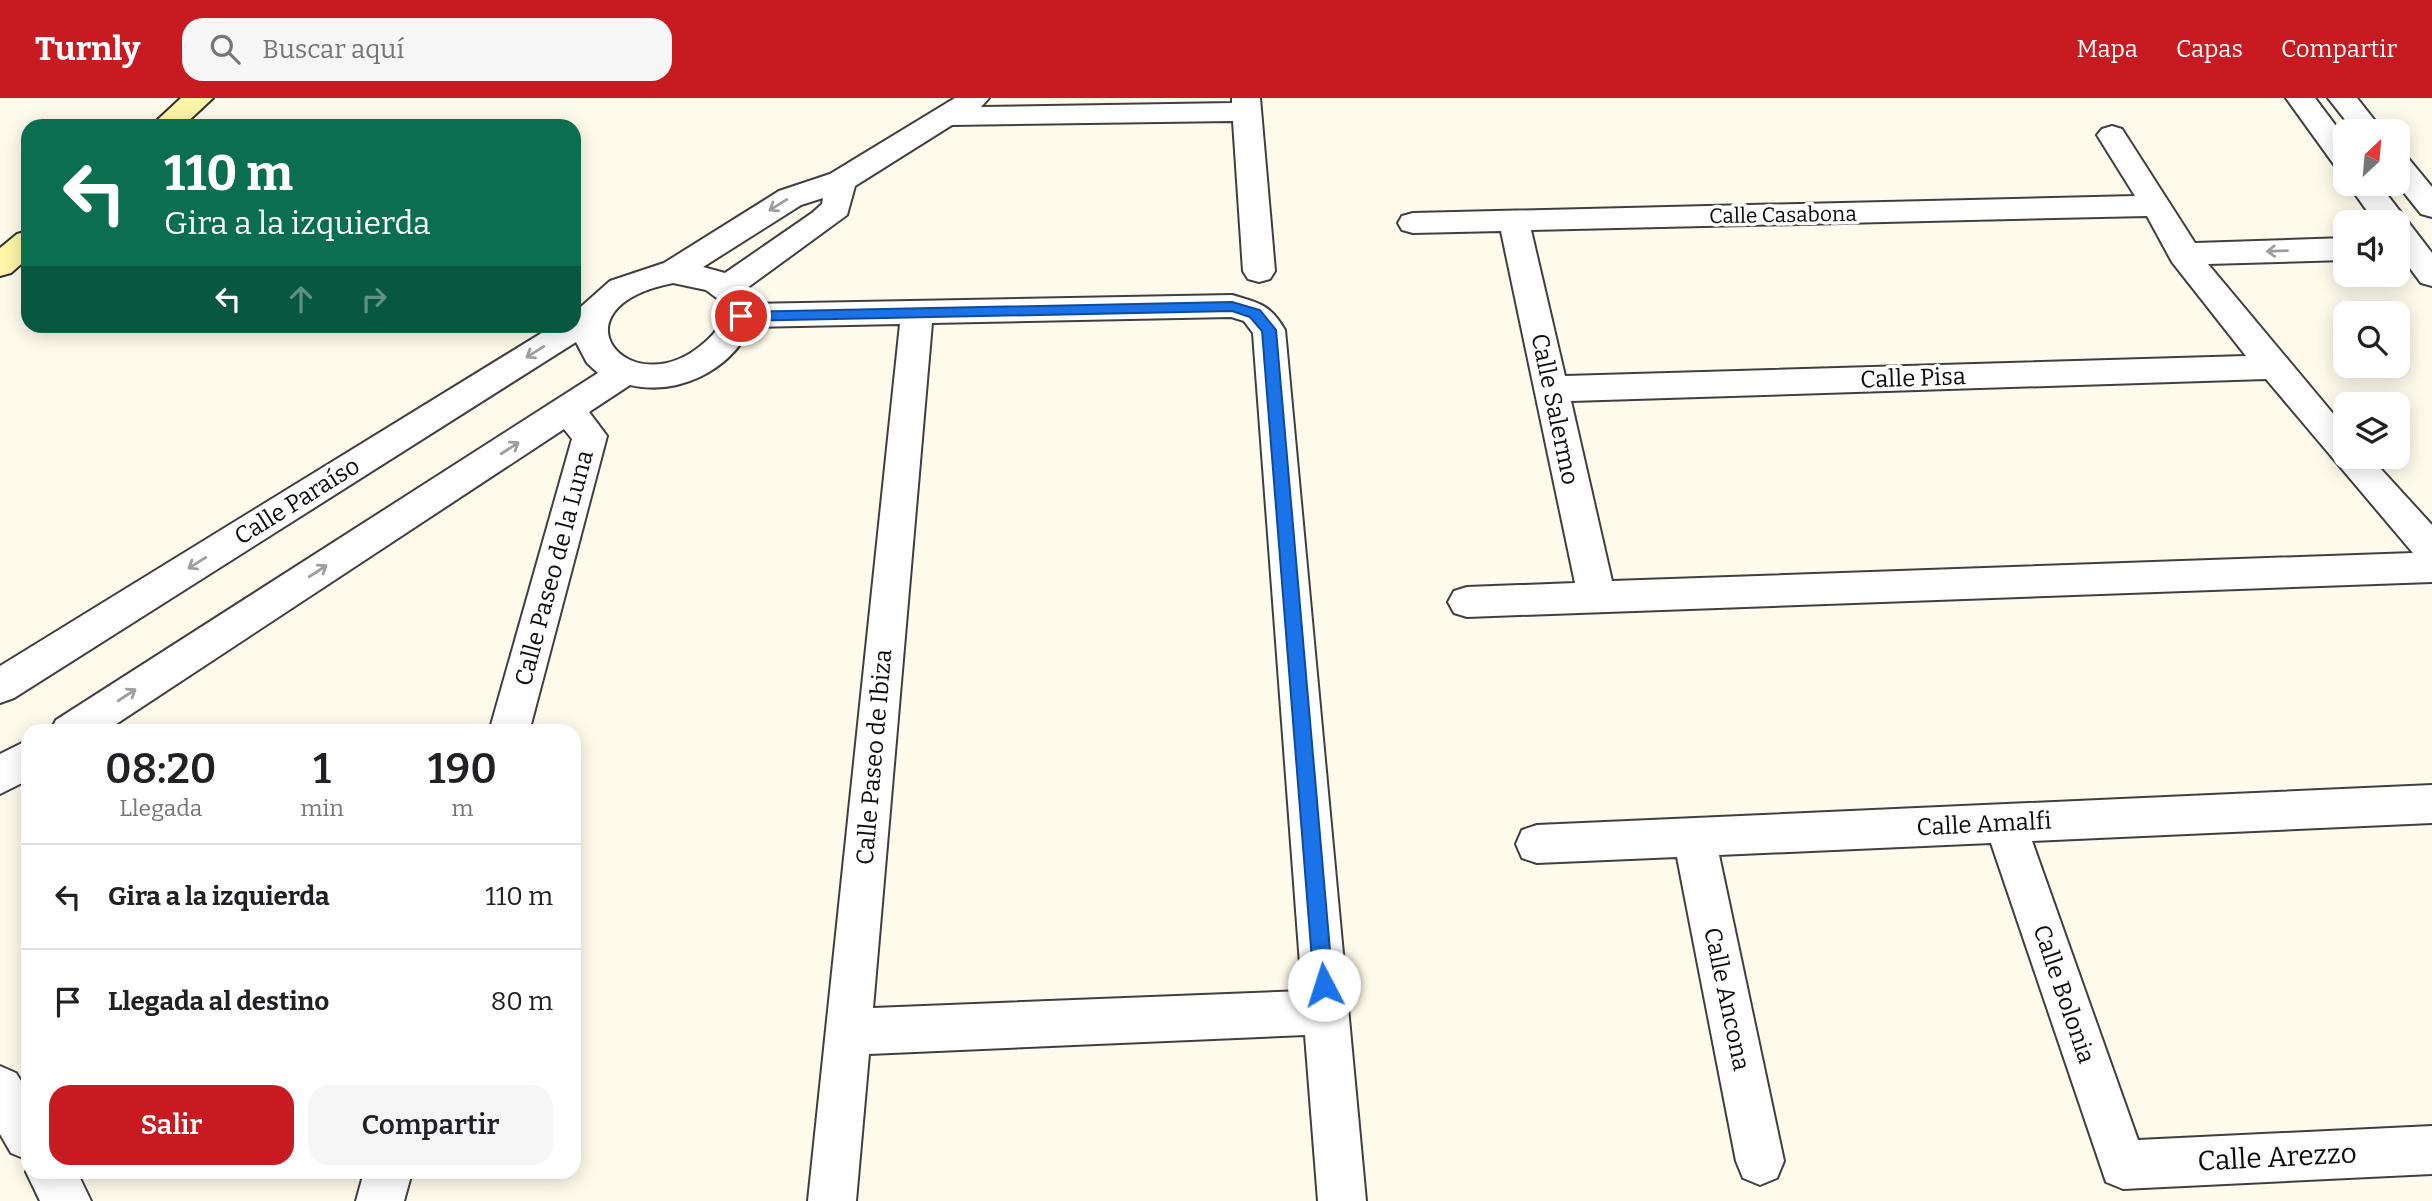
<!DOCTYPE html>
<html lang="es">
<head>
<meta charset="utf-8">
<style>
	:root { --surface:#fff; --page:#f6f6f6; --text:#202124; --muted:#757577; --line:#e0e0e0; --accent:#c71a21 }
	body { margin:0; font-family:Bitter,serif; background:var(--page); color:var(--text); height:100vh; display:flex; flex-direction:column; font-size:26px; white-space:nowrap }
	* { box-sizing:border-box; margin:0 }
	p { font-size:23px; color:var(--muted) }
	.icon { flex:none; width:38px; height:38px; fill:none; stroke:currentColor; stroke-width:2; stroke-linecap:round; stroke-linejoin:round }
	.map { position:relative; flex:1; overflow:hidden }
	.details { position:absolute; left:21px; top:626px; width:560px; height:455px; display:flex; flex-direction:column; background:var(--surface); border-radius:21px; box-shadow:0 4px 18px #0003 }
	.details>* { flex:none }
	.guide { position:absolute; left:21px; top:21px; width:560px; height:214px; border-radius:21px; box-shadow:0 4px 18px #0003; background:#0b6e4f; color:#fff; overflow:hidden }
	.needle { width:46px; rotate:26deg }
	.buttons { position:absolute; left:2333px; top:21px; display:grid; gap:14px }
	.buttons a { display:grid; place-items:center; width:77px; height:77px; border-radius:14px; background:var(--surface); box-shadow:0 4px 18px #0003; font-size:35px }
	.pin { position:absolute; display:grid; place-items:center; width:60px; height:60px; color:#fff; margin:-30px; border:4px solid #fff; border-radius:50%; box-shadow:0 2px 7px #0007 }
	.me { position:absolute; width:77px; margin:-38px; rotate:355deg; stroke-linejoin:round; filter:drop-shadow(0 0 5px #0008) }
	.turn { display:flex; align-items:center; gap:24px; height:147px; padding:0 28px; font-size:32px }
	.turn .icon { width:91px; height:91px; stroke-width:2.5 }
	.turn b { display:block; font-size:49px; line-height:60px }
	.lanes { display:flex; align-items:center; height:66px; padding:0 28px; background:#0003; justify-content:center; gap:35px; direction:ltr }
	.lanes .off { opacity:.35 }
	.eta { display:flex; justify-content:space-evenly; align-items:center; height:119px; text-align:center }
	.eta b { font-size:42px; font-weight:600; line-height:49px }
	.action { display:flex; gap:14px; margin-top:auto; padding:14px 28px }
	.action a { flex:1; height:80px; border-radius:21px; background:var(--accent); color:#fff; font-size:28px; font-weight:600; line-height:80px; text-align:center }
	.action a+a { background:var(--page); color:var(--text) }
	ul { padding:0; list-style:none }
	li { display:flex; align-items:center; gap:21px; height:105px; padding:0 28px; border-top:2px solid var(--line) }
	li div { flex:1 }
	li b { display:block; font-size:26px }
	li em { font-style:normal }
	header { display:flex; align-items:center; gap:42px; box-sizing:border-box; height:98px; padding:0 35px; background:var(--accent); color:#fff }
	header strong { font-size:33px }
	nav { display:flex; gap:38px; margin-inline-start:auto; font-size:24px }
	.search { width:490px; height:63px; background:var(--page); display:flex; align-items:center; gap:18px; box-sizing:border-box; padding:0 24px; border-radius:21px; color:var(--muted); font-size:26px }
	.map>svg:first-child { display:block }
</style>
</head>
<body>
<header>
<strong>Turnly</strong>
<div class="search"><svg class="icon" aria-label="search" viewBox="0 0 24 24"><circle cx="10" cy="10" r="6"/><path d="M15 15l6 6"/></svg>Buscar aquí</div>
<nav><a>Mapa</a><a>Capas</a><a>Compartir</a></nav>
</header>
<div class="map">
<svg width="2432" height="1103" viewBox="0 0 2432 1103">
	<rect width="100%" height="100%" fill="#fffbec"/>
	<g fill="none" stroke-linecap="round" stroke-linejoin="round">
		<defs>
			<g id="minor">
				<path d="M955 0H989L981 9 1232 5V0H1260L1275 173 1270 181 1259 184 1248 181 1243 173 1233 23 952 27 855 88 847 117 747 190 754 206 1232 197C1259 205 1270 206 1285 232L1366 1103H1318L1305 937 869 956 856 1103H808L900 226 751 229C729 273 678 298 630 287L589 314 607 338 529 634H489L572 341 564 331 104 634H50L56 622 598 275 587 265 576 244 14 600 0 605V568L553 228H574V215L610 183 664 165 779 93 830 76ZM823 100 822 106 812 115 725 175 703 169 801 107ZM673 185 706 192 722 204C724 224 719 232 704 245 630 310 547 210 673 185ZM1231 219 1244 223 1253 235 1302 893 873 910 932 225Z"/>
				<path d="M2286 0H2315L2345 40V70L2335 68Z"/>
				<path d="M2328 0H2357L2383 33H2354Z"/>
				<path d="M2112 28 2122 31 2195 145 2345 140V162L2208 166 2345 330V359H2370L2432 427V484L1467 519 1454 515 1448 504 1454 493 1467 489 1575 485 1501 133 1413 135 1402 132 1398 125 1402 118 1413 115 2135 98 2097 37 2102 31ZM2147 118 2172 164 2246 258 1565 278 1531 132ZM2266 281 2413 455 1612 483 1571 303Z"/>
				<path d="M2398 57 2408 60 2432 89V119L2421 116 2397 86Z"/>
				<path d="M2348 86H2379L2432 155V188L2421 185 2398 154V124H2375Z"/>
				<path d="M28 642V682L0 696V656Z"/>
				<path d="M2432 687V725L2032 743 2138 1042 2432 1028V1076L2123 1091 2106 1084 1991 745 1719 757 1784 1063 1777 1080 1760 1087 1743 1080 1736 1063 1677 759 1537 765 1522 760 1516 746 1522 732 1537 727Z"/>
				<path d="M0 968 16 975 28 994V1062L11 1055 0 1036Z"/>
				<path d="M28 1069V1074H77L91 1103H40L26 1074Z"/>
				<path d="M364 1074H412L404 1103H356Z"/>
			</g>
			<g id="secondary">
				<path d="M181 0H213L183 28H151Z"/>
				<path d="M28 133V160L11 175 0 178V150L17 136Z"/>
			</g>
		</defs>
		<use href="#minor" stroke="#3f3f3f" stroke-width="4"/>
		<use href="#secondary" stroke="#2e2e2e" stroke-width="4"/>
		<use href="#minor" fill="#fff" fill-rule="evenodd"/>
		<use href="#secondary" fill="#fff5a7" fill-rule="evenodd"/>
	</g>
	<defs><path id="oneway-shaft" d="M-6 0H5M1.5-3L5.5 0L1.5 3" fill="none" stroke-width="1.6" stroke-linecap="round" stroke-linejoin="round" transform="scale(1.75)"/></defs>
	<g stroke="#9e9e9e">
		<use href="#oneway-shaft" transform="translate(778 107) rotate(148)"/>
		<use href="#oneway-shaft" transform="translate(2277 153) rotate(178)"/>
		<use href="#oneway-shaft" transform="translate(535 254) rotate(148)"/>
		<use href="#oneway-shaft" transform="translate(510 350) rotate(-33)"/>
		<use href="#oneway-shaft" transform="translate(197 465) rotate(148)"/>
		<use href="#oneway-shaft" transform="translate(318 473) rotate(-33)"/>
		<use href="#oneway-shaft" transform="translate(127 597) rotate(-33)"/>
	</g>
	<path fill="#1a73e8" stroke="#114b97" stroke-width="2" d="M1232 204 1260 212 1276 232 1333 887 1330 893 1324 896 1317 893 1314 887 1262 233 1250 219 1232 213 741 223 734 218 741 214Z"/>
	<g text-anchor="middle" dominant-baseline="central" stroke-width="7" stroke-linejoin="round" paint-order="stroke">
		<g font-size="21" fill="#0c0c0c" stroke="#fff">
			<text transform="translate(1783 117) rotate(-1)">Calle Casabona</text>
		</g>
		<g font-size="24" fill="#0c0c0c" stroke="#fff">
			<text transform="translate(1913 280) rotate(-2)">Calle Pisa</text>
			<text transform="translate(1555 311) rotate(78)">Calle Salermo</text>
			<text transform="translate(297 403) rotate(-32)">Calle Paraíso</text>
			<text transform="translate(554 470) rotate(-75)">Calle Paseo de la Luna</text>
			<text transform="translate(874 659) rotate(-85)">Calle Paseo de Ibiza</text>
			<text transform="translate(1984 726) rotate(-3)">Calle Amalfi</text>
			<text transform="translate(2064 896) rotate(71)">Calle Bolonia</text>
			<text transform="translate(1727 901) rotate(78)">Calle Ancona</text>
		</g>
		<g font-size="28" fill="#0c0c0c" stroke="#fff">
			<text transform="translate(2277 1059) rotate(-3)">Calle Arezzo</text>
		</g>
	</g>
</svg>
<div class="buttons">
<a><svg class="needle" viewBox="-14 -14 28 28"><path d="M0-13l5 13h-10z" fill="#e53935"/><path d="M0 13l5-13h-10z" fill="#757577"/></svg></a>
<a><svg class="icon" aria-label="sound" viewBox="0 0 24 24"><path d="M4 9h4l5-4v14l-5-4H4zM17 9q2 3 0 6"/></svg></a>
<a><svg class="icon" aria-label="search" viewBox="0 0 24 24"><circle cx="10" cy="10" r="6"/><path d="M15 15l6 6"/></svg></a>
<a><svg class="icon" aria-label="layers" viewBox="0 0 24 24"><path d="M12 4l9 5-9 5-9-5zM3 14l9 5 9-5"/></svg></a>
</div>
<div class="pin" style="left:741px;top:218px;background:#d93025"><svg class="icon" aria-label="arrive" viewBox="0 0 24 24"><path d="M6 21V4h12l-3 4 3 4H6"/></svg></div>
<svg class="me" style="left:1324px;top:887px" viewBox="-20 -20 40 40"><circle r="19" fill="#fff"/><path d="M0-13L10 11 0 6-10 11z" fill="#1a73e8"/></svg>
<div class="guide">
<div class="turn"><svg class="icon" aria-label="left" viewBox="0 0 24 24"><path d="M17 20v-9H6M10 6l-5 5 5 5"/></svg><div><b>110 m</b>Gira a la izquierda</div></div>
<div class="lanes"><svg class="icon" aria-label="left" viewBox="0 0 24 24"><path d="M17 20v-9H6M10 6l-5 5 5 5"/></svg><svg class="icon off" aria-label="ahead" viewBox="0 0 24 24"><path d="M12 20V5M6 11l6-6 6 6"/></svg><svg class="icon off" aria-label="right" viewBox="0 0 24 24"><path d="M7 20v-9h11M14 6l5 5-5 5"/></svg></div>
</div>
<section class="details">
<div class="eta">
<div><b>08:20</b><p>Llegada</p></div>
<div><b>1</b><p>min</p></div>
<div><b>190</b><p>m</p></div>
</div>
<ul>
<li><svg class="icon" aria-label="left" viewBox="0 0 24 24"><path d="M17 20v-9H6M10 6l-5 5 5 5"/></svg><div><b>Gira a la izquierda</b></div><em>110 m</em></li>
<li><svg class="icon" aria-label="arrive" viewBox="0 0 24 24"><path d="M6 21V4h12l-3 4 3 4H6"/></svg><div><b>Llegada al destino</b></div><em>80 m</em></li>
</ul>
<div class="action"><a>Salir</a><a>Compartir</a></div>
</section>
</div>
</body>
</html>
